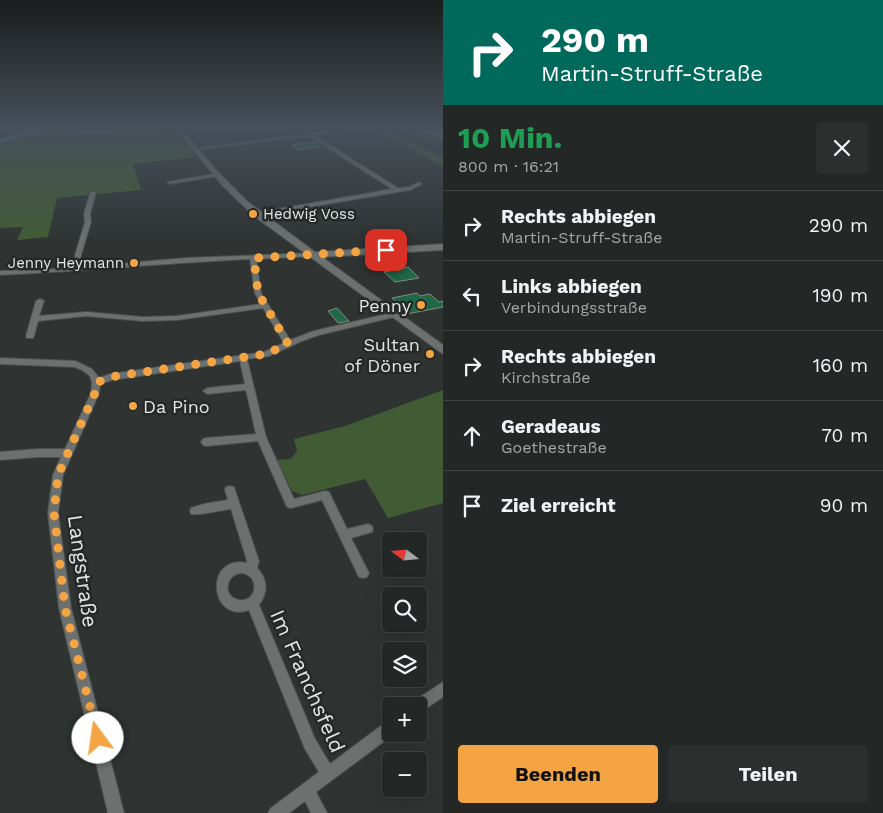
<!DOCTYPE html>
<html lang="de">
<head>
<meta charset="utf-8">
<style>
	:root { --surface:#232726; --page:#2b2f2e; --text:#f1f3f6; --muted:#a3a5a7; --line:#404443; --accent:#f4a443 }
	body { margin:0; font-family:"Work Sans",sans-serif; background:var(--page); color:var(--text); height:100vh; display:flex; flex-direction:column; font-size:19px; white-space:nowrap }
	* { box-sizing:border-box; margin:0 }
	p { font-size:16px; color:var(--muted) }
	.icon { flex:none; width:28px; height:28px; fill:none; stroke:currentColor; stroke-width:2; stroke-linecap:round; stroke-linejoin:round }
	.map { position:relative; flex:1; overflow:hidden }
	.drawer { display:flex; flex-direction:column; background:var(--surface); width:440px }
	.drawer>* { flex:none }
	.banner { background:#00695c; color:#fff; overflow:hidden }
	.needle { width:32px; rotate:286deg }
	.tools { position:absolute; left:382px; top:532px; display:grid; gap:10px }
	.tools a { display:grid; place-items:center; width:45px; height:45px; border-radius:5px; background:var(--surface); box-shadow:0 5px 20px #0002,0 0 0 1px var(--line); font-size:25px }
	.pin { position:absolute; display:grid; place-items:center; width:42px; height:42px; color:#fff; margin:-21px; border-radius:10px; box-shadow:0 2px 8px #0006 }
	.me { position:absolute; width:55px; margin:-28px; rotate:346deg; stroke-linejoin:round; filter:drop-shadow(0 0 4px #0008) }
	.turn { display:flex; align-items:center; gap:18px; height:105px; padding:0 15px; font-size:22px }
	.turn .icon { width:65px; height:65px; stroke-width:2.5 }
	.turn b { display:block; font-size:35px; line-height:42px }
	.round { display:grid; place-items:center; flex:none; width:52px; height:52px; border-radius:5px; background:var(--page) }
	.headline { display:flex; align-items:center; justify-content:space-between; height:85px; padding:0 15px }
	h1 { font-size:30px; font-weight:700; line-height:38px; color:#1e9e55 }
	.button { display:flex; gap:10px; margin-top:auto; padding:10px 15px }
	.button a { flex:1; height:58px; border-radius:5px; background:var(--accent); color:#111; font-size:20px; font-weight:700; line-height:58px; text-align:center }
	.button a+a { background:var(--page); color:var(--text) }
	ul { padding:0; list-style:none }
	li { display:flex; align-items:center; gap:15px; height:70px; padding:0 15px; border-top:1px solid var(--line) }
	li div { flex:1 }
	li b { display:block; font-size:19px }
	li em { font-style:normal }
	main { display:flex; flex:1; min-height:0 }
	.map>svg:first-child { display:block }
</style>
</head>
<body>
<main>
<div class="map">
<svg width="443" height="813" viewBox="0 0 443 813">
	<rect width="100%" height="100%" fill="#2f3433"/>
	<g fill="#415b35">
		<path d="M89 127H142L135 131 174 128 196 157 133 164 141 190 57 198 48 237 17 240 23 227 0 228V143L45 130 95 133V129Z"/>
		<path d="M372 127H383L443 158V167L400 143H397L368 128Z"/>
		<path d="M396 127H415L425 132 443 138V141L431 144Z"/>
		<path d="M443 390V503L388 518 365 479 302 495 292 491 277 460 291 459 297 451 294 439 345 426Z"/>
	</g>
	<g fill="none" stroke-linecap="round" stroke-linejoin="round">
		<g stroke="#445c65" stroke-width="1">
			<path d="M1 127V129"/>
			<path d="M303 127 313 133"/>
			<path d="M378 128H383L443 159"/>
			<path d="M318 135 365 130"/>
		</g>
	</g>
	<g fill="#216846" stroke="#868a87">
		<path d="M314 142 321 147 298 150 292 145Z"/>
		<path d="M408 267 419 278 395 282 384 272Z"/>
		<path d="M417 293 420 296 430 294 439 302 443 301V307L407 314 392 298Z"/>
		<path d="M337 308 349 321 338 323 328 311Z"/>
	</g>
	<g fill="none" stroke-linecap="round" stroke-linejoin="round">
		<defs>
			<g id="street">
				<path d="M334 127H338L340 132 314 135 398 188 409 187 419 182 422 184 410 190 257 216 255 215V213L392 189 309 136 195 150 193 149 335 130Z"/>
				<path d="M215 174 217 175V176L170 184 167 182Z"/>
				<path d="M93 191 96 193 90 214 91 222 81 255V267L186 258 314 253 317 255 316 256 256 259 261 293 290 340 314 331 395 312 399 314 398 316 319 335 302 341 269 356 247 359 266 437 294 499 325 491 329 492 347 529 368 524 372 526 373 529 372 532 351 538 369 573 367 577 363 578 359 577 322 500 291 508 287 507 258 441 206 446 203 445 201 442 203 439 206 438 256 434 246 390 207 394 203 391 207 388 245 384 240 361 112 380 100 384 99 393 63 475 58 513 71 608 124 813H108L59 608 48 513 53 475 61 457H38L0 460V452L38 449H65L91 393 92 382 90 376 82 370 75 367 0 364V358L75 361 92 369 99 378 110 374 264 352 284 343 263 308 177 320 143 321 86 316 38 321 34 336 33 338H27L26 336 36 301 40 299 44 301 39 316 86 312 143 317 177 316 261 304 255 293 250 259C167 263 83 271 0 275V271L75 268V255L85 222 84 214 90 193Z"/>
				<path d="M230 486 234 487 235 490 259 561 257 568C268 579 268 593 259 605L315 739 330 764 386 722 391 720V734H394L316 792 327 813H311L305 801 289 813H268L271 808 319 772 305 749 249 610C209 624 204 554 247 563V561L231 509C222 510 197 516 191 514L190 511 191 508C203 503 216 502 228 500L225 490 226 487ZM241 573C261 575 257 603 239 600 223 598 224 575 241 573Z"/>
				<path d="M443 682V697L419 713V706H412L414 701Z"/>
			</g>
			<path id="secondary" d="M174 127H180L217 171 248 202 315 252 443 244V250L322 257 443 345V354L254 216 222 185Z"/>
			<path id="primary" d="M54 127 95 130 158 127 155 129 95 134 54 131 25 136 0 143V139L30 130Z"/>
			<path id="highway" d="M414 127H424L443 134V139Z"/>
		</defs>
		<use href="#street" stroke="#4c5150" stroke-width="2"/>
		<use href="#secondary" stroke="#4c5150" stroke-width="2"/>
		<use href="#primary" stroke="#4c5150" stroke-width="2"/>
		<use href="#highway" stroke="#4c5150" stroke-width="2"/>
		<use href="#street" fill="#6c7170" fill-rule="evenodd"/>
		<use href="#secondary" fill="#6c7170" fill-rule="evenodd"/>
		<use href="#primary" fill="#4f9095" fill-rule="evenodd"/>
		<use href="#highway" fill="#3ba4ae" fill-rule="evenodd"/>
	</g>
	<linearGradient id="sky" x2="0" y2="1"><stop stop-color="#1a1d1c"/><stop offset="0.53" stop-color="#47505b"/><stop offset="1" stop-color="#47505b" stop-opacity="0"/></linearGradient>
	<rect width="443" height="241" fill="url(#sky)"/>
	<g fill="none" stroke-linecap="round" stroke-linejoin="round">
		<path stroke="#f4a443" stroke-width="9" stroke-dasharray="0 16.2" d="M98 738 65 608 54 513 58 475 95 393 96 383 110 377 266 354 288 344 258 293 254 258 386 250"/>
	</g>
	<g fill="#f4a443" stroke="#252a29" stroke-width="2">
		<circle cx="253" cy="214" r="5"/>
		<circle cx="134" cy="263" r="5"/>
		<circle cx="421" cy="305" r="5"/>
		<circle cx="430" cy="354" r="5"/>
		<circle cx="133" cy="406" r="5"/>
	</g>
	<g text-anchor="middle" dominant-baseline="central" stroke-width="5" stroke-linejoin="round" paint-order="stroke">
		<g font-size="15" fill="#e3e6e5" stroke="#252a29" text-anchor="start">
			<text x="263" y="214">Hedwig Voss</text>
			<text x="124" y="263" text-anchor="end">Jenny Heymann</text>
		</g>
		<g font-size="18" fill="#e3e6e5" stroke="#252a29" text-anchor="end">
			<text x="411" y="305">Penny</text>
			<text x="420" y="344">Sultan<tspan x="420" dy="21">of Döner</tspan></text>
			<text x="143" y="406" text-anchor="start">Da Pino</text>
		</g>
		<g font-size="21" fill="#e3e6e5" stroke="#252a29">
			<text transform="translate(83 571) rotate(82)">Langstraße</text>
			<text transform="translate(308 681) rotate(66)">Im Franchsfeld</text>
		</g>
	</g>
</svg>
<div class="tools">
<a><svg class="needle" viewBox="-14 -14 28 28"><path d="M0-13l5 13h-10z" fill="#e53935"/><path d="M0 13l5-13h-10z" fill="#a3a5a7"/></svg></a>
<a><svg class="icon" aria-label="search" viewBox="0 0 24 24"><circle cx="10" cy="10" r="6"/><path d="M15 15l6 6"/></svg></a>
<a><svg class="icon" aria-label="layers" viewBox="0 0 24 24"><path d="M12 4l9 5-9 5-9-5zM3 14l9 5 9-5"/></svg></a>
<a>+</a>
<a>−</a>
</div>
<div class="pin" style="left:386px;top:250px;background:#d93025"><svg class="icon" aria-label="arrive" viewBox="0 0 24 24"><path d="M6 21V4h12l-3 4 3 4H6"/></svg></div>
<svg class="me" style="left:98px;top:738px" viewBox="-20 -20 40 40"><circle r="19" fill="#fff"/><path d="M0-13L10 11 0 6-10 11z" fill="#f4a443"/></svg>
</div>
<section class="drawer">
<div class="banner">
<div class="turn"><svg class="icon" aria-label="right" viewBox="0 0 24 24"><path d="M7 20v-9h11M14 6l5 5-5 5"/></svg><div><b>290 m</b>Martin-Struff-Straße</div></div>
</div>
<div class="headline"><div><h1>10 Min.</h1><p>800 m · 16:21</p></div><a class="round"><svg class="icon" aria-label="close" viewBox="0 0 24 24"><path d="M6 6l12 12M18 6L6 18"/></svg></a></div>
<ul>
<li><svg class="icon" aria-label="right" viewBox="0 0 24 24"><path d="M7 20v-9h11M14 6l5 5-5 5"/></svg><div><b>Rechts abbiegen</b><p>Martin-Struff-Straße</p></div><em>290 m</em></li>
<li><svg class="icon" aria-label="left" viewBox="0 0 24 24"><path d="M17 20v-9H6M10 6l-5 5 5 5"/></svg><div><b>Links abbiegen</b><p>Verbindungsstraße</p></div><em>190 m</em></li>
<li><svg class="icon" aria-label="right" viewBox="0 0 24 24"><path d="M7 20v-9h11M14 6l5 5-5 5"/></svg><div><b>Rechts abbiegen</b><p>Kirchstraße</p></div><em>160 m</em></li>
<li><svg class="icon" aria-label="ahead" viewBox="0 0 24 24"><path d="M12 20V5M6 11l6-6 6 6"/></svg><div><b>Geradeaus</b><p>Goethestraße</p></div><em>70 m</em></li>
<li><svg class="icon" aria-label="arrive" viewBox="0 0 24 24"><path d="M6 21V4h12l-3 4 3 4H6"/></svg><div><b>Ziel erreicht</b></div><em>90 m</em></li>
</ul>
<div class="button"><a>Beenden</a><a>Teilen</a></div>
</section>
</main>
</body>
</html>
